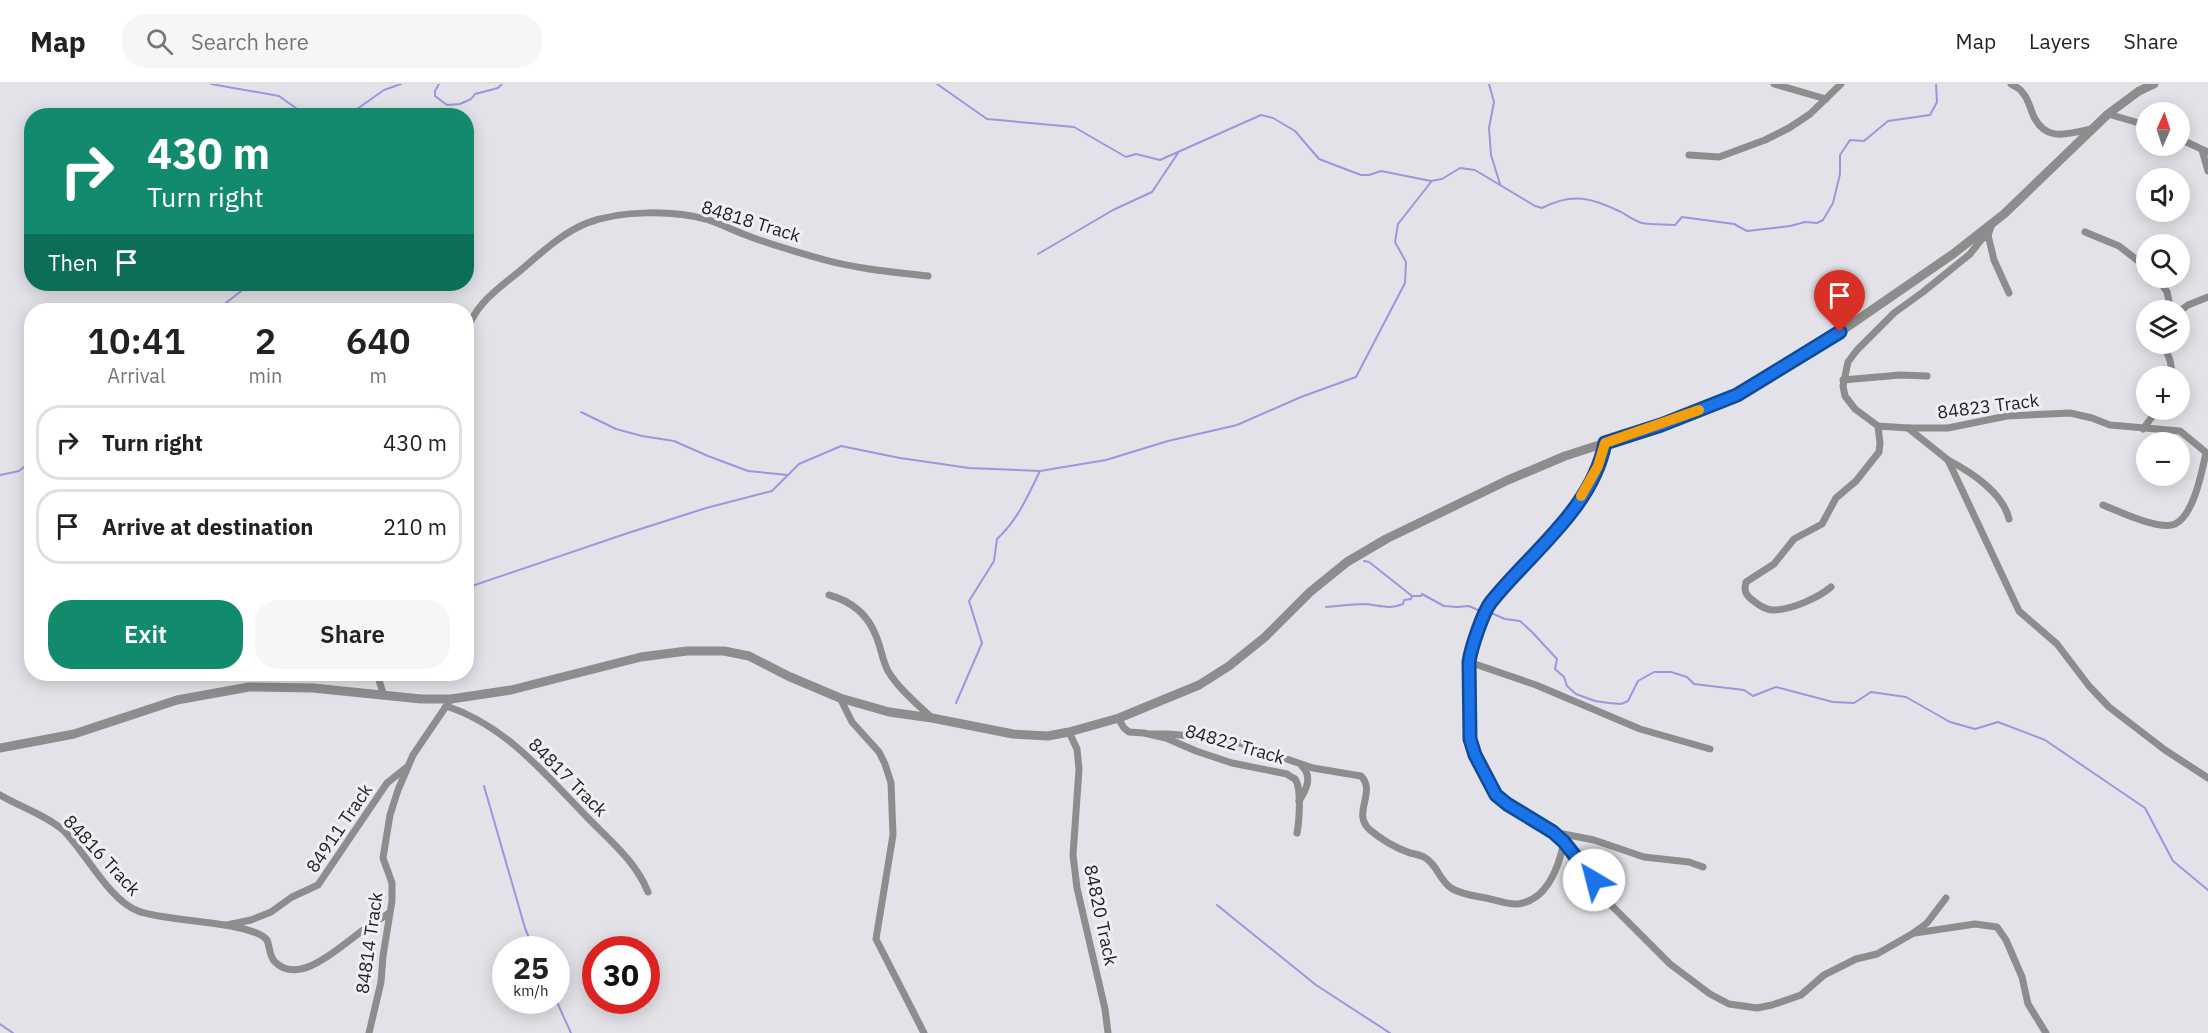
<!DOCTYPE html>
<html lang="en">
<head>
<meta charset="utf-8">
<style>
	:root { --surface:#fff; --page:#f6f6f6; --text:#222; --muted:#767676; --line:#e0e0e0; --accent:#118a6d }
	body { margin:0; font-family:"IBM Plex Sans",sans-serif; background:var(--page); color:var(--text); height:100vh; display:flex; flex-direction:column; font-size:22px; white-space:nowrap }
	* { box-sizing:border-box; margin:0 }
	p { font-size:20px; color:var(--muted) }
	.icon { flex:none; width:33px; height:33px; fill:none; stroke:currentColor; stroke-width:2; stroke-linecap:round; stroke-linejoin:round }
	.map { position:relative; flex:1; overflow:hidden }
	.drawer { position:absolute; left:24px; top:219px; width:450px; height:378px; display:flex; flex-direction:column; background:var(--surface); border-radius:24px; box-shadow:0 3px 15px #0003 }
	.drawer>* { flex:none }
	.top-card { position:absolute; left:24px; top:24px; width:450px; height:183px; border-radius:24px; box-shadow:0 3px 15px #0003; background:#118a6d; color:#fff; overflow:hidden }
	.needle { width:39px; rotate:3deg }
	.controls { position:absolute; left:2136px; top:18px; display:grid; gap:12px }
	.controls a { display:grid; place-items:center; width:54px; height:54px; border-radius:50%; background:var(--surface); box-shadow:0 3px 15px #0003; font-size:30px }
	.speed { position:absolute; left:492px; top:852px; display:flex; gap:12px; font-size:30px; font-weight:700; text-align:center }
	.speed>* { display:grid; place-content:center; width:78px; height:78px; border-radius:50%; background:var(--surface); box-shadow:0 3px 15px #0003; line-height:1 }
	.speed small { font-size:15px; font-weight:400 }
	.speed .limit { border:9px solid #d22; background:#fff; color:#111 }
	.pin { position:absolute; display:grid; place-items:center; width:51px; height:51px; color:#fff; margin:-62px -26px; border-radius:50% 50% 50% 0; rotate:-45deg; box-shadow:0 0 6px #0007 }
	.pin .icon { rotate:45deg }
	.me { position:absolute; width:66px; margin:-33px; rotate:323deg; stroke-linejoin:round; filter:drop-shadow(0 0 4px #0008) }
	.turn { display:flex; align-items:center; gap:21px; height:126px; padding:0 24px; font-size:27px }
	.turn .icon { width:78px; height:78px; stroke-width:2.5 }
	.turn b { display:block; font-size:42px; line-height:51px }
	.then { display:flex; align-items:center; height:57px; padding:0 24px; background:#0003; gap:12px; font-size:22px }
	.eta { display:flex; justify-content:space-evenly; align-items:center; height:102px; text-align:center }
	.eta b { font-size:36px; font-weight:600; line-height:42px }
	.cta { display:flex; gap:12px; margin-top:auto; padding:12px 24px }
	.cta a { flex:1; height:69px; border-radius:24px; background:var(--accent); color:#fff; font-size:24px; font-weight:600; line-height:69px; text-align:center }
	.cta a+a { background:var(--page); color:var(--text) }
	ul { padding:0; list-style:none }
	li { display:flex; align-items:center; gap:18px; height:75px; margin:0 12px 9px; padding:0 12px; border:3px solid var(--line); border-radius:24px }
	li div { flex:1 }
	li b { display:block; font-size:22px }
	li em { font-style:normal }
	header { display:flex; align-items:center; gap:36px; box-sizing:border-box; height:84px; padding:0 30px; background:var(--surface); border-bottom:2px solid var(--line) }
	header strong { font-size:28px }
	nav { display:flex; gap:33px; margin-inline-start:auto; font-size:21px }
	.search { width:420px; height:54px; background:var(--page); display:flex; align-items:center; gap:15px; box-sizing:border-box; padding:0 21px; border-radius:24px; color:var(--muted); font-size:22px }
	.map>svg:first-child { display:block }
</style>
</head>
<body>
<header>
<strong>Map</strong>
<div class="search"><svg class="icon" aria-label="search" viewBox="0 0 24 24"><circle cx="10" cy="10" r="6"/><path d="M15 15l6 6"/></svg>Search here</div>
<nav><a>Map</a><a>Layers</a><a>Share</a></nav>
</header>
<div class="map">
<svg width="2208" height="949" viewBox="0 0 2208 949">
	<rect width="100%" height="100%" fill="#e3e2e8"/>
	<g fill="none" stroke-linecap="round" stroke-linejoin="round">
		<g stroke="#a095dd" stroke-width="2">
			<path d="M211 0 279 12 307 32"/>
			<path d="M439 0 435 7V12L447 21 460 20 471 15 475 10 498 4 502 0"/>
			<path d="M937 0 987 35 1074 43 1126 73 1136 70 1160 76 1261 31 1273 34 1295 47 1319 75 1361 91H1369L1381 87 1431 97 1442 95 1460 84 1475 86 1535 122 1542 124C1573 108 1592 114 1621 128 1628 132 1635 137 1642 139 1653 141 1665 140 1675 141L1682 133 1734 140 1747 147 1790 142 1805 138 1817 139 1823 136 1833 119 1840 90V71L1850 56 1864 57 1888 37 1930 31 1937 18 1936 0"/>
			<path d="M1489 0 1494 18 1489 44 1491 71 1500 100"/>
			<path d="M343 32 350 30 384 6 401 0"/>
			<path d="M1038 170 1113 126 1152 108 1178 69"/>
			<path d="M217 226 250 200"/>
			<path d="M581 328 616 345 642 352 674 357 708 372 748 387 788 391"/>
			<path d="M0 391 19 387 32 377"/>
			<path d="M1364 477 1369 478 1412 512H1421L1422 510 1444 522 1457 523 1469 522 1480 527"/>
			<path d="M466 504 628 449 706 424 772 407 799 380 841 362 900 374 969 384 1040 387 1106 376 1168 357 1237 341 1301 313 1356 293 1405 199 1406 178 1395 158 1398 140 1431 98"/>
			<path d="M1326 523C1339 522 1352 520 1365 520 1379 521 1390 526 1403 520L1404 516 1411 515 1412 512"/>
			<path d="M1489 528 1505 535 1520 537 1532 548 1557 575 1555 585 1564 593 1567 602 1576 610 1595 617 1609 619 1621 620 1628 617 1638 597 1654 588H1671L1687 593 1694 600 1744 606 1753 612 1776 603 1833 618 1854 619 1871 608 1906 613 1950 638 1975 645 1998 638 2045 656 2145 724 2173 777 2208 806"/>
			<path d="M956 619 982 559 969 517 994 477 997 455C1018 436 1028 411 1040 387"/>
			<path d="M484 702 525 844 534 866"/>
			<path d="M1217 821 1316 901 1390 949"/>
			<path d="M556 916 571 949"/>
			<path d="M0 940 13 949"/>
		</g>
		<g stroke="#8b8e8d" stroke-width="7">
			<path d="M1774 0 1826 15"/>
			<path d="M2011 0C2015 3 2020 4 2022 8 2029 15 2030 25 2034 33 2047 59 2069 49 2092 45"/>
			<path d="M2108 30 2146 41"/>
			<path d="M2180 55 2208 68"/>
			<path d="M2202 66 2208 87"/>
			<path d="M1689 71 1719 73 1765 56 1789 44 1810 30 1841 0"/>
			<path d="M1992 140 1988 151 1981 156 1970 170 1923 208 1894 229 1857 266 1848 278 1843 302 1845 312 1855 325 1878 342 1908 344H1948L2007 332 2070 329 2092 334 2110 341 2180 347 2208 370"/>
			<path d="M2085 148 2119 162 2146 183"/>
			<path d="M1988 151 1994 176 2009 209"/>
			<path d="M2158 194 2167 208 2171 226"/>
			<path d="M2180 227 2188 221 2208 213"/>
			<path d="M466 251C473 221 498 205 521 186 541 169 562 149 587 139 621 126 674 126 709 136 723 141 737 148 751 153 775 162 800 169 825 176 859 185 893 188 928 192"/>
			<path d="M2163 260C2168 271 2173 279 2171 292"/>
			<path d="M1843 296 1900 291 1927 292"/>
			<path d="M466 297V332"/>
			<path d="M1908 344 1948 376 2019 527 2057 560 2089 602 2109 623 2165 666 2208 694"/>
			<path d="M2143 345 2157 326"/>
			<path d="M1604 359C1592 425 1531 468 1491 518 1483 528 1471 564 1469 578L1470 655 1475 671 1496 711 1507 720 1547 744 1564 758 1586 785 1613 823 1670 880 1710 910 1729 920 1757 924 1772 921 1801 911 1824 891 1856 875 1877 870 1912 850 1927 839 1946 814"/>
			<path d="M1948 376C1971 388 2003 409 2009 435"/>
			<path d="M2103 421C2118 427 2160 447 2175 440 2194 431 2202 387 2206 369"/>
			<path d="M1831 503C1818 514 1791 526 1773 526 1765 526 1757 520 1751 515 1745 510 1744 506 1746 498L1774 480 1794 455 1822 440 1836 414 1856 397 1879 368 1880 359 1878 342"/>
			<path d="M829 511C851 517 868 531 876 552 881 563 882 576 888 587 898 604 917 620 932 634"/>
			<path d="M1469 578 1536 601 1640 645 1710 665"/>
			<path d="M377 590 384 612"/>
			<path d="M840 614 852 638 879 668 885 680 891 699 893 751 876 855 924 949"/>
			<path d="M446 622C505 641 544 689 585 731 609 756 635 776 648 808"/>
			<path d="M1118 634 1124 644 1129 648 1144 649 1166 654 1196 667 1232 679 1287 690C1288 691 1293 694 1295 695 1302 704 1299 738 1297 749"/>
			<path d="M1069 648 1077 665 1079 685 1073 771 1077 804 1105 925 1108 949"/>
			<path d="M1151 650H1168L1228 655 1313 684 1361 692C1377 708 1351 730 1370 746 1382 756 1396 764 1410 769 1415 770 1420 771 1424 773 1437 780 1439 796 1451 804 1460 810 1475 812 1486 814 1496 816 1508 821 1518 820 1548 816 1559 782 1564 758"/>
			<path d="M0 711C20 723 46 731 64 747 86 769 109 816 138 827 165 838 252 837 267 856 270 863 269 872 275 878 298 901 335 867 354 853 365 844 378 837 389 829"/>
			<path d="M1299 717C1306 706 1313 693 1302 682"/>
			<path d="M1553 748 1594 756 1644 773 1689 778 1703 783"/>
			<path d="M227 841 251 836 271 828 292 813 318 801 387 699 407 683"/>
			<path d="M1915 849 1975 840 1997 843 2006 856 2022 893 2028 920 2046 949"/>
			<path d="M369 949 381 898 383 872 392 817V799L383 774 390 731 398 706 413 671 451 615"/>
		</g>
		<path stroke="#8b8e8d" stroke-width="9" d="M0 664 74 650 177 616 249 603 313 604 421 615H451L511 606 641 573 687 567H724L749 572 788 592 840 614 889 628 932 634 1013 650 1048 652 1069 648 1119 634 1199 601 1229 582 1265 553 1310 508 1347 478 1386 455 1508 396 1565 372 1661 341 1737 311 1824 259 1953 170 2004 130 2108 30 2139 7 2154 0"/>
	</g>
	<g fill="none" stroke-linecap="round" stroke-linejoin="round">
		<defs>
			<path id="route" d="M1594 796 1564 758 1553 748 1507 720 1496 711 1475 671 1470 655 1469 578C1471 564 1483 528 1491 518 1531 468 1592 425 1605 359L1661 341 1737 311 1840 248"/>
		</defs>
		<use href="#route" stroke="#114b97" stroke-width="15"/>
		<use href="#route" stroke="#1a73e8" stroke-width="10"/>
		<path stroke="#f59e0b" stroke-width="10" d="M1581 412 1598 382 1605 359 1699 326"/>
	</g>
	<g text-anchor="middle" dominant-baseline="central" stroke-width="6" stroke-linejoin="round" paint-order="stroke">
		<g font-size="18" fill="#222224" stroke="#f0eff5">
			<text transform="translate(751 137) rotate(17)">84818 Track</text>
			<text transform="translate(1988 322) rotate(-7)">84823 Track</text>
			<text transform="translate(1235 660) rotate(16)">84822 Track</text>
			<text transform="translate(568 693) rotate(45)">84817 Track</text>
			<text transform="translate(339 744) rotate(-56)">84911 Track</text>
			<text transform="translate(102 771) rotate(47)">84816 Track</text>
			<text transform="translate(1101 831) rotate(78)">84820 Track</text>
			<text transform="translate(369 859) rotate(-82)">84814 Track</text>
		</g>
	</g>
</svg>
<div class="controls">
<a><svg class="needle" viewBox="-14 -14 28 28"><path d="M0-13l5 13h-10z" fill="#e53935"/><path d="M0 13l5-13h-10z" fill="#767676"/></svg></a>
<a><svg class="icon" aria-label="sound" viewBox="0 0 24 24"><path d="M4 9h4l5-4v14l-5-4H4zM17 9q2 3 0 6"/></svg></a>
<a><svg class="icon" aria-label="search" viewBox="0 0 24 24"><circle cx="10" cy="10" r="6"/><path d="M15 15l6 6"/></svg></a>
<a><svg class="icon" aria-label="layers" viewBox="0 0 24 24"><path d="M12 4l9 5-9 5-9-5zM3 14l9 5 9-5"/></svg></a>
<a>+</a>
<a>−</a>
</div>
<div class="speed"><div>25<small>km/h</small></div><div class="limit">30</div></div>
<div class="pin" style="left:1840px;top:248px;background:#d93025"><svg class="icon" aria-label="arrive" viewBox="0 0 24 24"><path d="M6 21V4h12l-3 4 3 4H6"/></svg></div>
<svg class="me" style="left:1594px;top:796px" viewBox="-20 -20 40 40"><circle r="19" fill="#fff"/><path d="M0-13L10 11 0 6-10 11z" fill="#1a73e8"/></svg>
<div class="top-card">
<div class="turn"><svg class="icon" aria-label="right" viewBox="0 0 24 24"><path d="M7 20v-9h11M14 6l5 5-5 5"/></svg><div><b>430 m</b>Turn right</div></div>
<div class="then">Then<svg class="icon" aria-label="arrive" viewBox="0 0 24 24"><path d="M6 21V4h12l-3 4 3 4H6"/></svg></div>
</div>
<section class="drawer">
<div class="eta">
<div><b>10:41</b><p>Arrival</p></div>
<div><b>2</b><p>min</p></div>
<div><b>640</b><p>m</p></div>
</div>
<ul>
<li><svg class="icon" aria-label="right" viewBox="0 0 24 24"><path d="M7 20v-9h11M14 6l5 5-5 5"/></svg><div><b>Turn right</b></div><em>430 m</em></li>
<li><svg class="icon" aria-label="arrive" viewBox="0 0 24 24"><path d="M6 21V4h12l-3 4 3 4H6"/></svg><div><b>Arrive at destination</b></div><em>210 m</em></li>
</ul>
<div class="cta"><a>Exit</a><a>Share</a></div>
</section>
</div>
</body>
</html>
